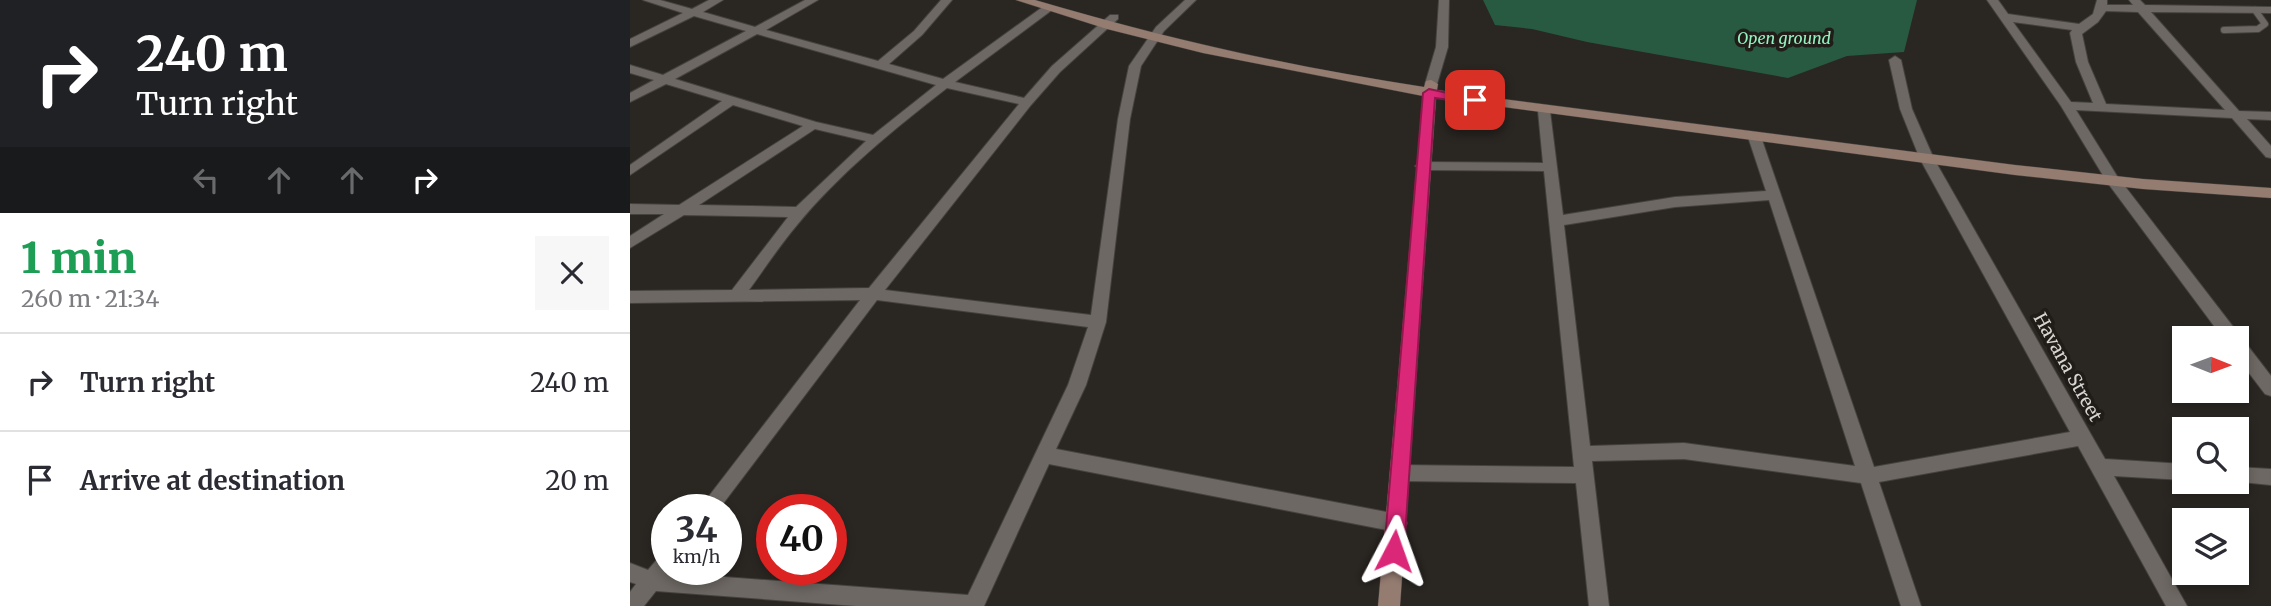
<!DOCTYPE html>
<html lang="en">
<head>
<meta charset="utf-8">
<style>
	:root { --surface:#fff; --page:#f7f7f7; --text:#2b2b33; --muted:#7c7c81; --line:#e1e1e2 }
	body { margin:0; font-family:Merriweather,serif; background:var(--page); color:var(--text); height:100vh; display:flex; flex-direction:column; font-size:26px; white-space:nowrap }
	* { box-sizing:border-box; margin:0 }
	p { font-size:23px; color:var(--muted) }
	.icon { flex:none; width:38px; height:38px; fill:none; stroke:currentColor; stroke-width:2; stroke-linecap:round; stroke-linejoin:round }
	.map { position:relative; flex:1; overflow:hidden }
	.side { display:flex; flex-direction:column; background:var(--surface); width:630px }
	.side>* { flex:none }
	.banner { background:#202124; color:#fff; overflow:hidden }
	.needle { width:46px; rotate:91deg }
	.tools { position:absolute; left:1542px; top:326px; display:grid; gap:14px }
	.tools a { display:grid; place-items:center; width:77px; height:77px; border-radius:0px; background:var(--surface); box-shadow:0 4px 10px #0003; font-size:35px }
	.speed { position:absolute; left:21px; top:494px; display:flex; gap:14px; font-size:35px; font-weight:700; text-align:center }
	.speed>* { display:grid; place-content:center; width:91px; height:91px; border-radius:50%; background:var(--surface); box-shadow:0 4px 10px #0003; line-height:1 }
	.speed small { font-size:18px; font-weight:400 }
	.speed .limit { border:10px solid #d22; background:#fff; color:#111 }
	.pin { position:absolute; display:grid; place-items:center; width:60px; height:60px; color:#fff; margin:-30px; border-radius:14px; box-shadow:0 4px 10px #0006 }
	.me { position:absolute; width:77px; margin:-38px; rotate:4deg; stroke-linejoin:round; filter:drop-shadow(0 0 5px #0008) }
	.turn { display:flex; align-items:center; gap:24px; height:147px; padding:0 21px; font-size:32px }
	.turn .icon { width:91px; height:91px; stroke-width:2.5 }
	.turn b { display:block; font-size:49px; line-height:60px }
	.lanes { display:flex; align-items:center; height:66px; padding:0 21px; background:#0003; justify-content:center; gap:35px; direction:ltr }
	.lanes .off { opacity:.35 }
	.round { display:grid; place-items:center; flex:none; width:74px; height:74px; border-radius:0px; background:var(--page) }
	.headline { display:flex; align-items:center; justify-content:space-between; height:119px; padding:0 21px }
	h1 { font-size:42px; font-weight:800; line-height:52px; color:#1e9e55 }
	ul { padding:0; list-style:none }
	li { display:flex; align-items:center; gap:21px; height:98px; padding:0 21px; border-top:2px solid var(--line) }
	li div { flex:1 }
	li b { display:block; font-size:26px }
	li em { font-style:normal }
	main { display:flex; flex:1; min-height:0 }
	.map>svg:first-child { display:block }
</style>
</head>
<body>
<main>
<section class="side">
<div class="banner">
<div class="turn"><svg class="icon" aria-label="right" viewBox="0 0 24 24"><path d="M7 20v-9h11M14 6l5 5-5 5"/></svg><div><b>240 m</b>Turn right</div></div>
<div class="lanes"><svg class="icon off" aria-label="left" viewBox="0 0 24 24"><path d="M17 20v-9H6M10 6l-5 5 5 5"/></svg><svg class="icon off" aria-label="ahead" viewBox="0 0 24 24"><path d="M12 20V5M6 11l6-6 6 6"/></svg><svg class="icon off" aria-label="ahead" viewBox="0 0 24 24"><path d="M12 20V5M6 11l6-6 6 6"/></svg><svg class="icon" aria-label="right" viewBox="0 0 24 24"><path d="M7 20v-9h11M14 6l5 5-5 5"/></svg></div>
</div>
<div class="headline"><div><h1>1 min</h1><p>260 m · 21:34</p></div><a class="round"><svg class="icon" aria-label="close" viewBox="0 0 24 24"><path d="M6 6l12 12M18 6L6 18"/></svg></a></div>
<ul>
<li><svg class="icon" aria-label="right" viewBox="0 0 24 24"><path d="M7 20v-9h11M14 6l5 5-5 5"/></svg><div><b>Turn right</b></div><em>240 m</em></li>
<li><svg class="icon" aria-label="arrive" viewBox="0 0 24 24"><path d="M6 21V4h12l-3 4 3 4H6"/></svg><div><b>Arrive at destination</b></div><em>20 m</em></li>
</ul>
</section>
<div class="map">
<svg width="1641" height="606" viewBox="0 0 1641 606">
	<rect width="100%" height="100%" fill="#2a2622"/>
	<path fill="#275a41" d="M853 0H1287L1274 52 1217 56 1158 78 957 42 902 29 865 25Z"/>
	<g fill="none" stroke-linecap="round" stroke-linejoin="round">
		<defs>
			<path id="lane" d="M1594 30 1628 29 1635 24 1625 10"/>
			<g id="street">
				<path d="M13 0H30L62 9 79 0H93L73 12 125 27 175 0H188L136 30 248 61 284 31 311 0H322L292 35 259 64 313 79 414 6H422V10L325 82 394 98 422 66 480 15H488V19L430 72 401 105 255 290 461 315 488 119 499 66 526 27 555 0H566L534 31 511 66 500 119 476 322 456 385 426 449 767 514 774 517 777 523 774 529 767 532 419 464 354 606H226L26 591 14 606H0V592L6 584 0 582V563L18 570 30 556 37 554V569H44L41 573 338 595 438 385 458 327 247 300 89 509H69L230 300 0 303V291L102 290 158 217 54 215 0 248V236L34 214H0V204L49 205 173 126 103 105 0 175V165L92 101 36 84 0 102V93L24 80 0 73V65L33 75 116 31 64 16 0 47V39L53 13ZM127 34 306 85 243 135 186 122 45 79ZM317 88 389 104 239 288 119 290C135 268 150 245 167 225 210 173 264 129 317 88ZM185 129 236 141 166 207 69 205Z"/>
				<path d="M809 0H819L818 47 807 84 801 88 795 84 806 47Z"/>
				<path d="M1357 0H1368L1378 14 1449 24 1463 14 1467 0H1477V5H1503L1499 0H1510L1515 5 1641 7V13L1521 12 1609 111 1641 112V120L1617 119 1641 146V158L1636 157 1602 118 1446 110 1487 176 1641 376V396L1635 394 1606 356V338H1593L1477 182 1431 106ZM1476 11 1508 12 1595 110 1476 104 1458 62 1452 34 1468 22ZM1383 22 1442 30 1440 33 1446 62 1463 103 1441 102Z"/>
				<path d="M1265 56 1271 60 1282 109 1304 159 1475 459 1554 464V480L1484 476 1557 606H1536L1448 446 1249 482 1291 606H1271L1231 483 1054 459 962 461 979 606H959L946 483 769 481 762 479 760 473 762 467 769 465 944 467 914 171 792 170 785 166 792 162 913 163 908 111 914 107 920 111 933 215 1045 197 1136 191 1118 137 1120 134H1130L1244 467 1440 432 1290 159 1270 109 1259 60ZM1139 200 1225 466 1054 443 960 446 934 225 1045 207Z"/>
				<path d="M1606 467 1641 469V485L1601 481H1606Z"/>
			</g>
			<path id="secondary" d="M386 0H405C533 38 662 67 794 87L796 81 801 80 808 84 807 90 850 96 1385 165 1513 179 1641 188V198L1513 189 1385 175 806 98 770 606H748L793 96 573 53 477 29Z"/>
		</defs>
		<use href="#lane" stroke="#45423f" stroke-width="8"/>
		<use href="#street" stroke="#45423f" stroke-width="2"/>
		<use href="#secondary" stroke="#45423f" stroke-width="1"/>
		<use href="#lane" stroke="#6d6863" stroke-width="6"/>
		<use href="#street" fill="#6d6863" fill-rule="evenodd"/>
		<use href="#secondary" fill="#957c71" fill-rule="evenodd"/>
	</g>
	<path fill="#db2777" stroke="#8e194d" stroke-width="2" d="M799 89 851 100 845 104 805 98 774 551 771 557 764 560 757 557 754 551 793 93Z"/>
	<g text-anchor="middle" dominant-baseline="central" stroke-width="7" stroke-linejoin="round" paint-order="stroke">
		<g font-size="16" font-style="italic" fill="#95f3c1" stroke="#201c18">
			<text x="1154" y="38">Open ground</text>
		</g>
		<g font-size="18" fill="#d7d5d2" stroke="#201c18">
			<text transform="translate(1438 367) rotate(61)">Havana Street</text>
		</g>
	</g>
</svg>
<div class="tools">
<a><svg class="needle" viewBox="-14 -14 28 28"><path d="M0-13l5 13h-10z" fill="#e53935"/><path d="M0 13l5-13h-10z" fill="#7c7c81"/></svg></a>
<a><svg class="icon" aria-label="search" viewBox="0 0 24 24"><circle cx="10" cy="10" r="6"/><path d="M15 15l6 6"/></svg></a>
<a><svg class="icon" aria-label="layers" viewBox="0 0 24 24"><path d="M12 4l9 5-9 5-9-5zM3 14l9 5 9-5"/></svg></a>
</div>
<div class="speed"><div>34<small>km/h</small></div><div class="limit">40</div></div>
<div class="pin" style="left:845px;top:100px;background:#d93025"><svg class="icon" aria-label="arrive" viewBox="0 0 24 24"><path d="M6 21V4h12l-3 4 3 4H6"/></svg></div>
<svg class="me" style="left:764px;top:551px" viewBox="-20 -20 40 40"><path d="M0-17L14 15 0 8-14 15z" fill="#db2777" stroke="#fff" stroke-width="4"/></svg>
</div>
</main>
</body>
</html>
